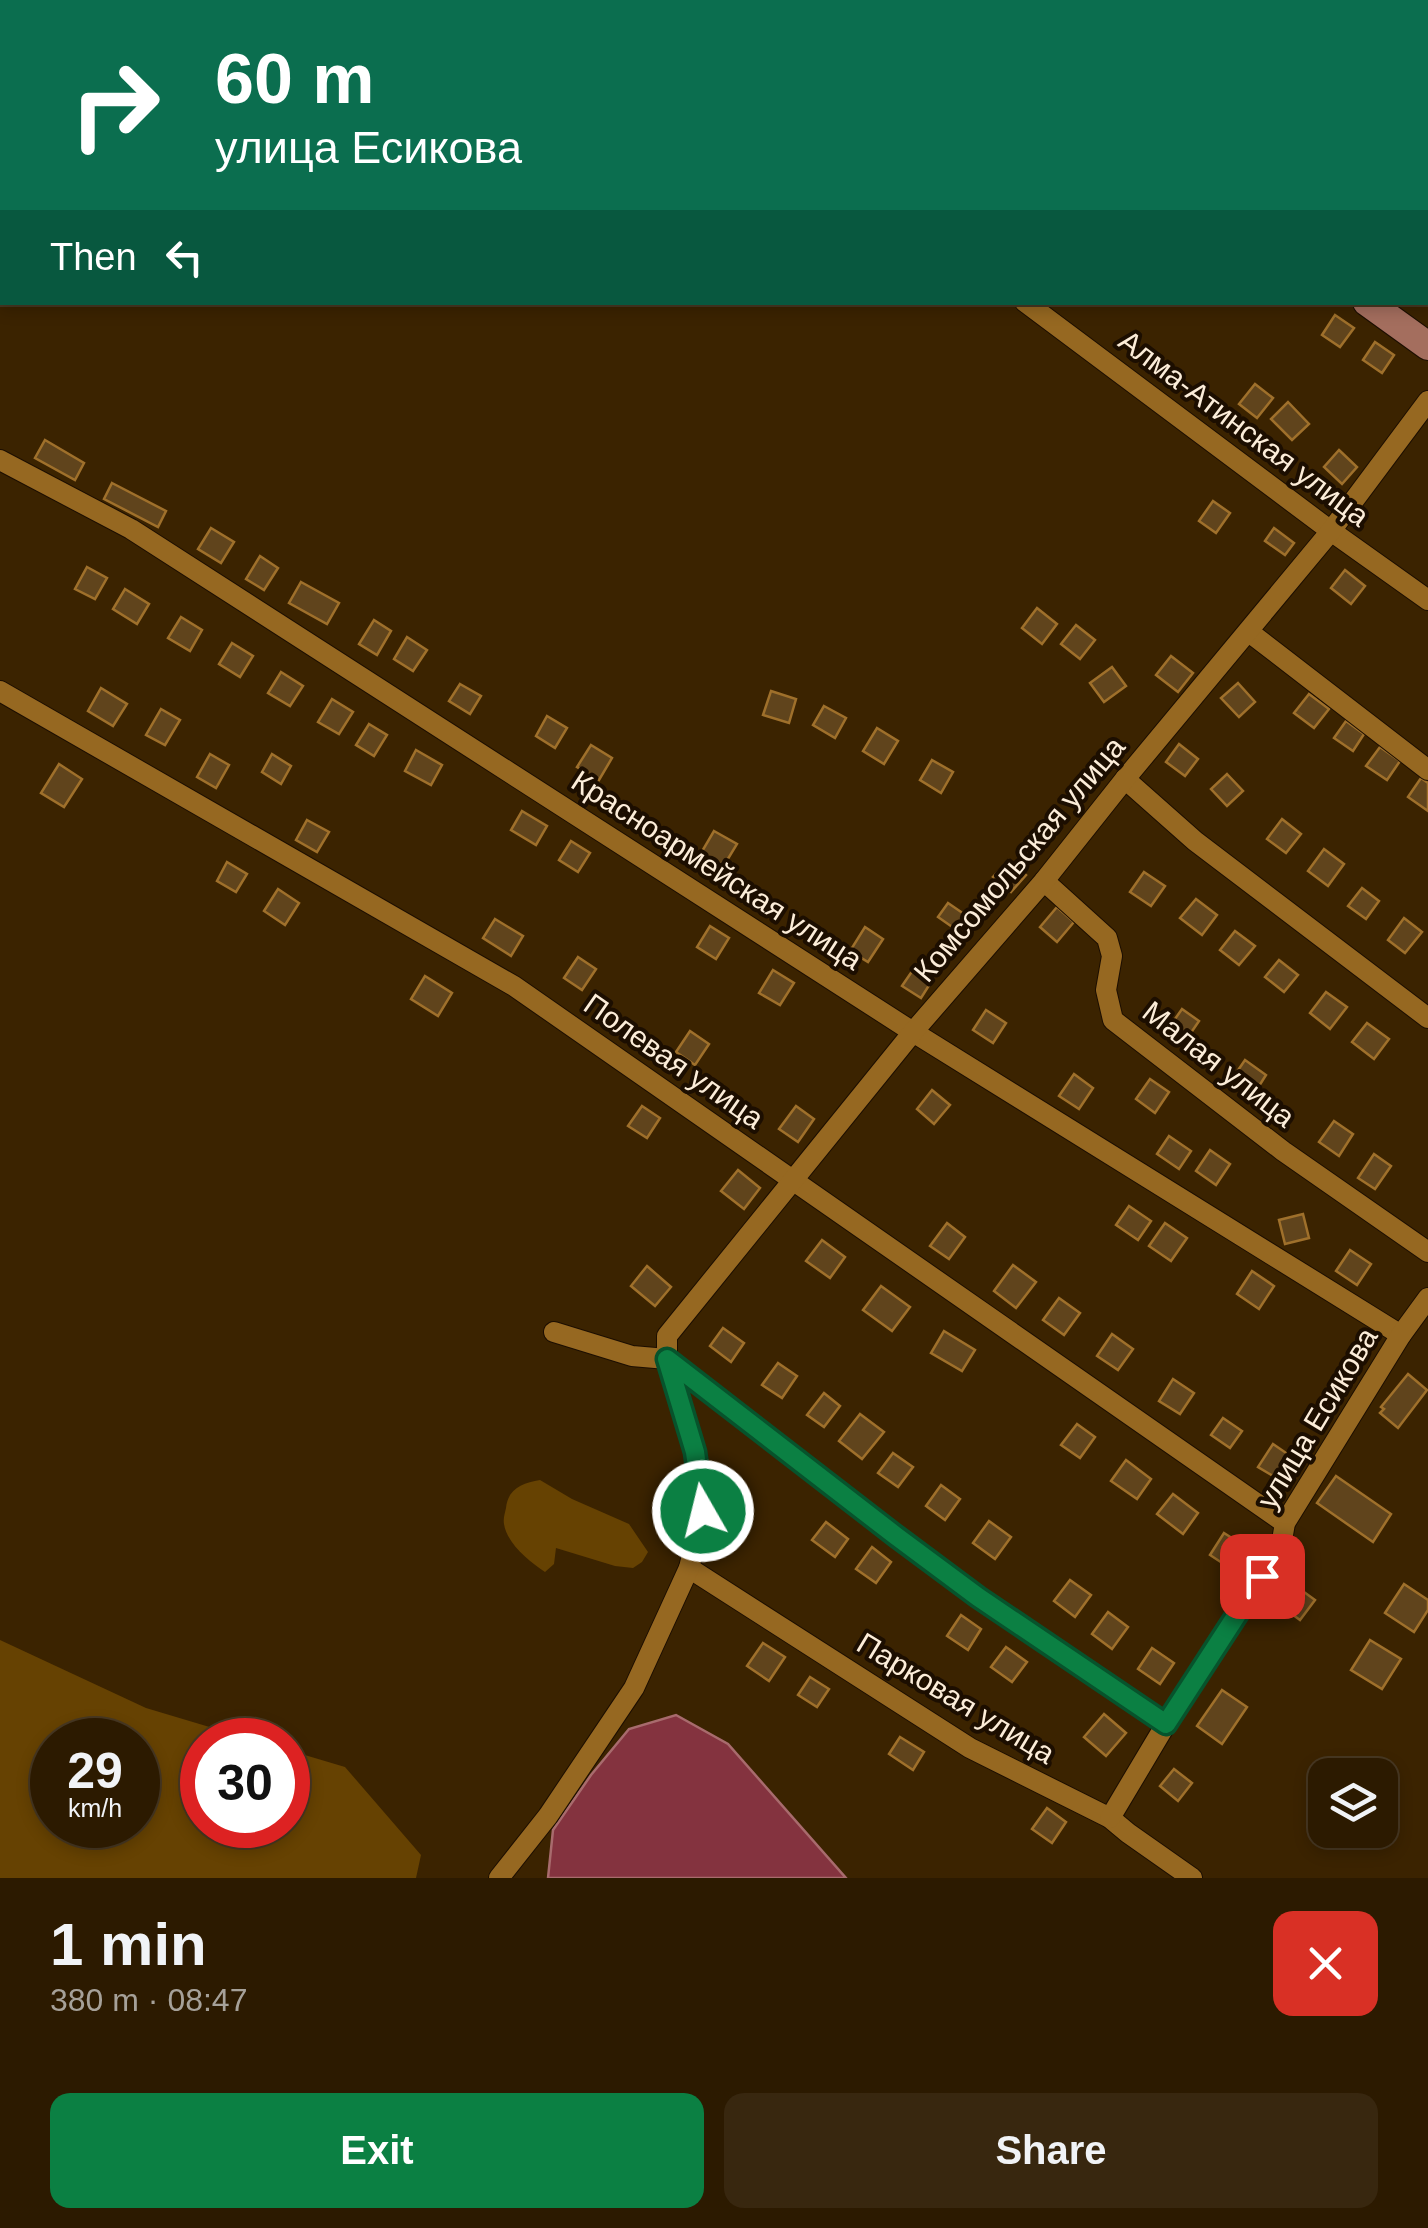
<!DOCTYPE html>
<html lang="en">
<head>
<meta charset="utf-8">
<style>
	:root { --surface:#2c1a00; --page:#38270f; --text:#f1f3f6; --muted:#a6a199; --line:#483822; --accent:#0b8043 }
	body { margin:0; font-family:Helvetica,sans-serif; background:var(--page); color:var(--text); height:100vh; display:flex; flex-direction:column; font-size:38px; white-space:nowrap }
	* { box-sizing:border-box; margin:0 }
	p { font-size:32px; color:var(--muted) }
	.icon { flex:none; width:55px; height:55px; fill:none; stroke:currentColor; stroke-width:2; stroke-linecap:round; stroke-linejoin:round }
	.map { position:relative; height:1878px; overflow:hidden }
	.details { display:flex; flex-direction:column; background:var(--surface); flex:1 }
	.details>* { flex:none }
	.hud { position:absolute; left:0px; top:0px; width:1430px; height:305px; box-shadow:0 5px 15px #0003,0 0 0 2px var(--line); background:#0b6e4f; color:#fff; overflow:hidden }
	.tools { position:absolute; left:1308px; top:1758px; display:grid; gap:20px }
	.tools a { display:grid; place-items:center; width:90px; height:90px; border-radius:20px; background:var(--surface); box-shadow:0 5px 15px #0003,0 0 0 2px var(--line); font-size:50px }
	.speed { position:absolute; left:30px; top:1718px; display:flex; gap:20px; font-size:50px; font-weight:700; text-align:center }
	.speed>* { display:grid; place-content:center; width:130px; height:130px; border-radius:50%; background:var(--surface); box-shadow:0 5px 15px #0003,0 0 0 2px var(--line); line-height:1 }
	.speed small { font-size:25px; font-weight:400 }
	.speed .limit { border:15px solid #d22; background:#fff; color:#111 }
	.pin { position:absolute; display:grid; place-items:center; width:85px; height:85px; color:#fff; margin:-42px; border-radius:20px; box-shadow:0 5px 15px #0006 }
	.me { position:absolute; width:110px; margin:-55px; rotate:352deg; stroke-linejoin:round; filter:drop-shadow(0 0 8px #0008) }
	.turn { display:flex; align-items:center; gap:35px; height:210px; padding:0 50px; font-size:45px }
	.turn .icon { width:130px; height:130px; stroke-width:2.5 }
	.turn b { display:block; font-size:70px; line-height:85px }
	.then { display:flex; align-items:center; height:95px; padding:0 50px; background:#0003; gap:20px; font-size:38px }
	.round { display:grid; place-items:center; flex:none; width:105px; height:105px; border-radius:20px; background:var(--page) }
	.headline { display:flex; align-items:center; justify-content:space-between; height:170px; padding:0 50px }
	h1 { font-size:60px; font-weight:600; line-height:75px }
	.button { display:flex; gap:20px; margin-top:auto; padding:20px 50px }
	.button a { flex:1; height:115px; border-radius:20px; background:var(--accent); color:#fff; font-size:40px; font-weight:600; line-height:115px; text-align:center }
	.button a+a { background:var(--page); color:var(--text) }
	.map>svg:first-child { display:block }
</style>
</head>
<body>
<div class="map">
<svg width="1428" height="1878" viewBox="0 0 1428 1878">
	<rect width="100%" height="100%" fill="#3b2300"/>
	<g fill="#664202" fill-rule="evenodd">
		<path d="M540 1480 572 1499 629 1524 648 1552 642 1562 633 1568 615 1566 556 1548 554 1564 545 1572C530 1562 507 1544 504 1524 503 1518 505 1513 506 1508 508 1488 523 1483 540 1480Z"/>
		<path d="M0 1640 146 1708 253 1740H202V1825H288V1750L345 1767 421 1855 416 1878H0ZM52 1740H138V1825H52Z"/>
	</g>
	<path fill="#84333f" stroke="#a86b6d" stroke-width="2.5" d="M676 1715 728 1744 846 1878H548L553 1830 591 1775 629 1729Z"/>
	<g fill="#60441c" stroke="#9f702b" stroke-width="2.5">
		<path d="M1335 315 1354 328 1340 347 1322 335Z"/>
		<path d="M1375 342 1394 355 1382 373 1363 360Z"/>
		<path d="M1255 384 1273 398 1257 418 1239 404Z"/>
		<path d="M1288 402 1309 424 1292 440 1271 419Z"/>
		<path d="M45 440 84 463 75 480 35 458Z"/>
		<path d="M1339 450 1357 467 1342 484 1324 467Z"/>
		<path d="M112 483 166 511 158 527 104 499Z"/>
		<path d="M1213 501 1230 513 1216 533 1199 521Z"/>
		<path d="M211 528 234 542 221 563 198 549Z"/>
		<path d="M1274 528 1294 543 1285 555 1265 541Z"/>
		<path d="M260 556 278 568 264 590 246 579Z"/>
		<path d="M87 567 107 578 95 599 75 589Z"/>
		<path d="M1345 570 1365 586 1351 604 1331 588Z"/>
		<path d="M301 582 339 603 327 624 289 603Z"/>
		<path d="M125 589 149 604 137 624 113 609Z"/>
		<path d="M1037 608 1057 624 1042 644 1022 628Z"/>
		<path d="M181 617 202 630 190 651 168 638Z"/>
		<path d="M374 620 391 631 377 655 359 644Z"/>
		<path d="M1076 625 1095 640 1080 659 1061 644Z"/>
		<path d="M407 637 427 650 413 671 394 659Z"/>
		<path d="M232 643 253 656 240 677 219 664Z"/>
		<path d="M1171 656 1193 673 1178 692 1156 675Z"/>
		<path d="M1112 667 1126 686 1104 702 1090 683Z"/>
		<path d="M281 672 303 686 290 706 268 693Z"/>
		<path d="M1238 683 1255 702 1239 717 1221 698Z"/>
		<path d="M460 684 481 696 470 714 449 701Z"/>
		<path d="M101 688 127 704 113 726 88 711Z"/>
		<path d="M771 691 796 699 789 723 763 715Z"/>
		<path d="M1309 694 1329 709 1314 728 1294 713Z"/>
		<path d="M332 699 353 712 339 734 318 722Z"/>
		<path d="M824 706 846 718 835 738 813 725Z"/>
		<path d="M161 709 180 720 165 745 146 735Z"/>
		<path d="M547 716 567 728 555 748 536 736Z"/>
		<path d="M1346 721 1364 734 1353 751 1334 738Z"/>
		<path d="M369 724 387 735 374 756 356 745Z"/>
		<path d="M877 728 898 741 884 764 863 751Z"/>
		<path d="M1179 744 1198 759 1185 776 1166 762Z"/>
		<path d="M591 745 612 758 599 780 577 767Z"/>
		<path d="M1380 747 1400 761 1387 780 1366 766Z"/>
		<path d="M416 750 442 765 431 785 405 771Z"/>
		<path d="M210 754 229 765 216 788 197 777Z"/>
		<path d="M272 754 291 766 281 784 262 772Z"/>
		<path d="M932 760 953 772 941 793 920 780Z"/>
		<path d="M59 764 82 779 64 807 41 793Z"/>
		<path d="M1227 774 1243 791 1227 806 1211 789Z"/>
		<path d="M1421 778 1428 783V811L1408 797Z"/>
		<path d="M522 811 547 826 536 845 511 830Z"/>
		<path d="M1282 819 1301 834 1286 853 1267 839Z"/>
		<path d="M307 820 329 832 317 852 296 840Z"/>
		<path d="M714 831 737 844 723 867 701 853Z"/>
		<path d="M571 841 590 853 578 872 559 860Z"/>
		<path d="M1324 849 1344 864 1328 886 1308 871Z"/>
		<path d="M1009 860 1026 875 1011 892 993 877Z"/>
		<path d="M227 862 247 874 236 892 217 881Z"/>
		<path d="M1144 872 1165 886 1151 906 1130 892Z"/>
		<path d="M1362 888 1379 901 1366 919 1348 906Z"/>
		<path d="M278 889 299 903 285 925 264 911Z"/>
		<path d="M1196 899 1217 915 1202 935 1180 918Z"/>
		<path d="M948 903 967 916 958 931 938 917Z"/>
		<path d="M1057 907 1074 922 1057 942 1040 927Z"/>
		<path d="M1404 918 1422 932 1405 953 1388 940Z"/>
		<path d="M495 919 523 936 511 956 483 938Z"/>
		<path d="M710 926 729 938 716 959 697 947Z"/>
		<path d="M865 927 883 939 868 962 850 951Z"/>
		<path d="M1235 931 1255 946 1239 965 1220 950Z"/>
		<path d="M578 957 596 969 582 990 564 978Z"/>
		<path d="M1279 960 1298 975 1284 992 1265 977Z"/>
		<path d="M915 967 933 979 921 998 902 986Z"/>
		<path d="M773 970 794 983 780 1005 759 993Z"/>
		<path d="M425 976 452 993 438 1016 411 999Z"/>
		<path d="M1326 992 1347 1007 1330 1029 1310 1013Z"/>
		<path d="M1182 1009 1199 1021 1186 1040 1168 1029Z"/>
		<path d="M986 1010 1006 1023 993 1043 973 1030Z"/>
		<path d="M1367 1023 1389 1039 1374 1059 1352 1042Z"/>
		<path d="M690 1031 709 1044 695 1065 676 1052Z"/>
		<path d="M1245 1060 1266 1075 1254 1094 1232 1079Z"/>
		<path d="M1074 1074 1093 1088 1079 1109 1059 1096Z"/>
		<path d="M1150 1079 1169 1092 1155 1113 1136 1099Z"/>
		<path d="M932 1090 950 1105 934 1124 917 1109Z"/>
		<path d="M642 1106 660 1118 647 1138 628 1126Z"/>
		<path d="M796 1106 814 1119 798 1142 779 1129Z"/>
		<path d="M1334 1121 1353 1134 1339 1156 1319 1142Z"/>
		<path d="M1169 1136 1191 1151 1179 1169 1157 1154Z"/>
		<path d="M1210 1150 1230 1164 1216 1185 1196 1171Z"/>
		<path d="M1374 1154 1391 1166 1375 1189 1358 1178Z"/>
		<path d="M738 1170 760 1188 744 1209 721 1191Z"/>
		<path d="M1129 1206 1151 1221 1138 1240 1116 1225Z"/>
		<path d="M1303 1214 1309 1238 1285 1244 1279 1220Z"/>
		<path d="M947 1223 965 1237 949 1259 930 1246Z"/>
		<path d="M1165 1223 1187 1238 1171 1261 1149 1246Z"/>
		<path d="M822 1240 845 1257 830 1278 806 1261Z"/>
		<path d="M1350 1250 1371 1264 1357 1285 1336 1271Z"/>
		<path d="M1013 1265 1036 1282 1016 1308 994 1291Z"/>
		<path d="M647 1266 671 1287 655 1306 631 1286Z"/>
		<path d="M1252 1271 1274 1286 1259 1309 1237 1294Z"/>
		<path d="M881 1286 910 1307 892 1331 863 1310Z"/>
		<path d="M1059 1298 1080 1313 1064 1335 1043 1320Z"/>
		<path d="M723 1328 744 1343 731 1362 710 1346Z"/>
		<path d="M944 1331 975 1350 962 1371 931 1353Z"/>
		<path d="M1112 1334 1133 1349 1118 1370 1097 1356Z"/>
		<path d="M778 1363 797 1376 782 1398 762 1385Z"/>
		<path d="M1408 1374 1427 1390 1398 1428 1380 1413 1384 1409 1381 1407Z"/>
		<path d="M1173 1379 1194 1393 1180 1414 1159 1401Z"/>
		<path d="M824 1393 840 1406 824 1427 807 1415Z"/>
		<path d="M860 1414 884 1432 862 1459 839 1441Z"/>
		<path d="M1223 1418 1242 1431 1230 1448 1211 1435Z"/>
		<path d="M1077 1424 1095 1437 1080 1458 1061 1445Z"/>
		<path d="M1273 1444 1292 1457 1278 1479 1258 1467Z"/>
		<path d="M893 1453 913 1467 898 1487 878 1473Z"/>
		<path d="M1126 1460 1151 1479 1137 1499 1111 1481Z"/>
		<path d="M1336 1476 1391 1514 1373 1542 1317 1503Z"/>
		<path d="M941 1485 960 1499 945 1520 926 1506Z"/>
		<path d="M1173 1494 1198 1513 1183 1534 1157 1514Z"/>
		<path d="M989 1521 1011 1537 995 1559 973 1543Z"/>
		<path d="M826 1522 848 1539 835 1557 812 1540Z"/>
		<path d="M1224 1533 1251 1550 1236 1572 1210 1555Z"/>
		<path d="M872 1547 891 1562 876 1583 856 1569Z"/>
		<path d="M1070 1580 1091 1595 1075 1617 1054 1601Z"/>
		<path d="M1293 1584 1315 1600 1300 1620 1278 1604Z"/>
		<path d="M1404 1584 1428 1600V1610L1414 1632 1385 1613Z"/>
		<path d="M1108 1612 1128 1627 1112 1649 1092 1634Z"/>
		<path d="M961 1615 981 1629 968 1650 947 1636Z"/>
		<path d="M1370 1640 1401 1659 1382 1689 1351 1670Z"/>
		<path d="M763 1643 785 1657 769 1681 747 1666Z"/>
		<path d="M1006 1647 1027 1662 1012 1682 991 1667Z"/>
		<path d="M1152 1648 1174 1663 1160 1684 1138 1669Z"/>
		<path d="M810 1677 829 1689 817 1707 798 1695Z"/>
		<path d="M1222 1690 1247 1707 1222 1744 1197 1726Z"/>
		<path d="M1104 1714 1126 1733 1106 1756 1084 1737Z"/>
		<path d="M900 1737 924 1752 913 1770 889 1754Z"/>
		<path d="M1174 1769 1192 1783 1178 1801 1160 1786Z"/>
		<path d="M1047 1808 1066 1822 1052 1843 1032 1829Z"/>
	</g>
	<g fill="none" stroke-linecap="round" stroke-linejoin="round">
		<defs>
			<g id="street">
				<path d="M611 0 614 2"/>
				<path d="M1301 0 1304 2"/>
				<path d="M995 2 997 0"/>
				<path d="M1025 302 1331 531 1428 600"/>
				<path d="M0 460 131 529 913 1032 1401 1335"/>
				<path d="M1249 632 1428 770"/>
				<path d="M0 691 514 986 1285 1523"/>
				<path d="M1125 779 1195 841 1428 1018"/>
				<path d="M1044 881 1107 938 1112 956 1106 990 1113 1020 1283 1151 1428 1252"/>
				<path d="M554 1332 632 1356 667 1359 895 1536 1006 1617 1166 1724"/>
				<path d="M689 1568 970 1748 1110 1818 1128 1833 1192 1878"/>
				<path d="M1110 1818 1166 1724 1281 1546 1285 1523 1401 1335 1428 1298"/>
				<path d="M499 1878 548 1816 634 1688 689 1568 703 1511 695 1452 667 1359V1336L913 1032 1044 881 1125 779 1331 531 1428 401"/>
			</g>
			<g id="secondary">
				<path d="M940 0 944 2"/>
				<path d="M1367 302 1428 346"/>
			</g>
		</defs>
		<use href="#street" stroke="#1c0e00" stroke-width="22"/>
		<use href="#secondary" stroke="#1c0e00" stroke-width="30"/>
		<use href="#street" stroke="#966821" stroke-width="20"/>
		<use href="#secondary" stroke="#a46e5e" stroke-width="28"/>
	</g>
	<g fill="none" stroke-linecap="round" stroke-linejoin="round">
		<defs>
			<path id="route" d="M703 1511 695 1452 667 1359 896 1536 978 1597 1166 1724 1262 1576"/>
		</defs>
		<use href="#route" stroke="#07532c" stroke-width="25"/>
		<use href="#route" stroke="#0b8043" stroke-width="18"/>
	</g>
	<g text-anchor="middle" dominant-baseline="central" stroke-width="8" stroke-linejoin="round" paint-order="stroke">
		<g font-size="30" fill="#fcedd9" stroke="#1c0e00">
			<text transform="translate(1244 428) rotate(37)">Алма-Атинская улица</text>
			<text transform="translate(1019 859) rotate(-50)">Комсомольская улица</text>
			<text transform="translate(717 870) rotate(33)">Красноармейская улица</text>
			<text transform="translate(674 1061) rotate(35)">Полевая улица</text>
			<text transform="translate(1219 1064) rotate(38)">Малая улица</text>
			<text transform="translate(1317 1418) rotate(-59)">улица Есикова</text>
			<text transform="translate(956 1698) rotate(31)">Парковая улица</text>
		</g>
	</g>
</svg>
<div class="tools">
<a><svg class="icon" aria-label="layers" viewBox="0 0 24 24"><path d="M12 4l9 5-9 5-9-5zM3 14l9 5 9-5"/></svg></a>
</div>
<div class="speed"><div>29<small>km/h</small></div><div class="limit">30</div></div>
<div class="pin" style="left:1262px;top:1576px;background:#d93025"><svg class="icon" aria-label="arrive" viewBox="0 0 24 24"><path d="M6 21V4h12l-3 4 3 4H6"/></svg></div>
<svg class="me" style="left:703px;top:1511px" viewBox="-20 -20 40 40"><circle r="17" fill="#0b8043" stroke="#fff" stroke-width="3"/><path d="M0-11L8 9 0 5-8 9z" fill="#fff"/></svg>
<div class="hud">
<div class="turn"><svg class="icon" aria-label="right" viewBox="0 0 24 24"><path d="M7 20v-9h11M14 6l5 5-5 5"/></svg><div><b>60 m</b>улица Есикова</div></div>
<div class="then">Then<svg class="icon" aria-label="left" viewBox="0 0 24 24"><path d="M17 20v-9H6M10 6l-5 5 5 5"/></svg></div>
</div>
</div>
<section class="details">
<div class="headline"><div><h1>1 min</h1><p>380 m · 08:47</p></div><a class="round" style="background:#d93025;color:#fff"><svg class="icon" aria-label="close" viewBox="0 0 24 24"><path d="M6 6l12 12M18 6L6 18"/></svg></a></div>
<div class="button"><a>Exit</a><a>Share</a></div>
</section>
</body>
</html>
